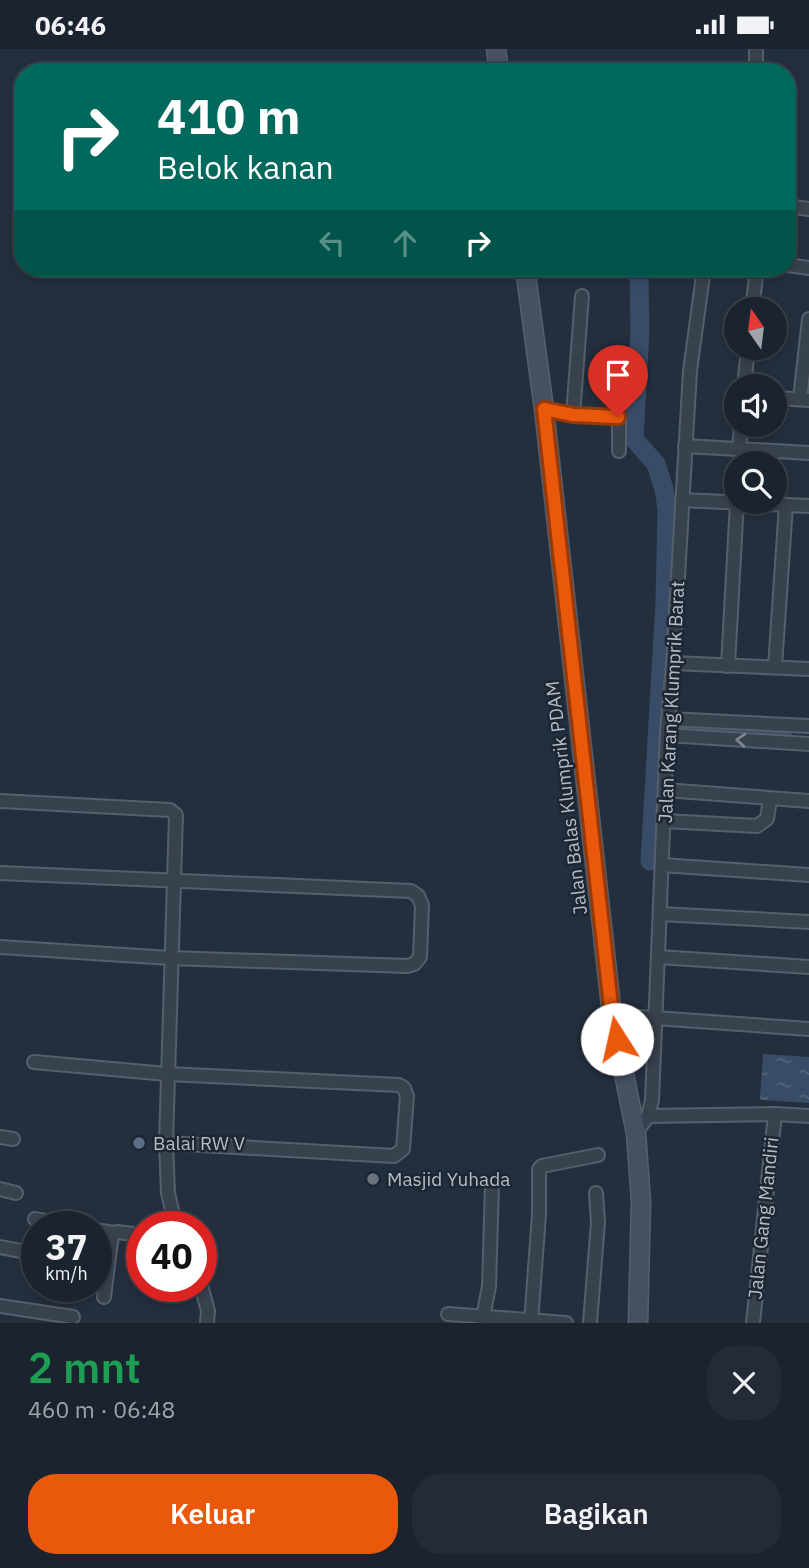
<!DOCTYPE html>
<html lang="id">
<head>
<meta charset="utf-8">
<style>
	:root { --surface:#1b232e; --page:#242b36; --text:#f1f3f6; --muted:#a0a4aa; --line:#39404a; --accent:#ea580c }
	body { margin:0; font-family:"IBM Plex Sans",sans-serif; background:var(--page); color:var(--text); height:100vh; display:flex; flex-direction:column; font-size:26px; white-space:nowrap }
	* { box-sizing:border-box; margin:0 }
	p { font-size:23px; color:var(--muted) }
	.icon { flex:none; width:38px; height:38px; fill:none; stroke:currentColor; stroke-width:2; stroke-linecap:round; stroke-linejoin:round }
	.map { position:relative; height:1274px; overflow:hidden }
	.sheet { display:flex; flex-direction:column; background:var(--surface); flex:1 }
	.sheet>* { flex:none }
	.guide { position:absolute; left:14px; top:14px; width:782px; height:214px; border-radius:28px; box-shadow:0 4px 10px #0003,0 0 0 2px var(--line); background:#00695c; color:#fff; overflow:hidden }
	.needle { width:46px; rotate:346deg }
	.buttons { position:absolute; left:724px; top:248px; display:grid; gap:14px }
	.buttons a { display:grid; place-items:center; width:63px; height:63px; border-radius:50%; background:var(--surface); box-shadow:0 4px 10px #0003,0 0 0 2px var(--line); font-size:35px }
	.speed { position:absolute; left:21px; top:1162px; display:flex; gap:14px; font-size:35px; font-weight:700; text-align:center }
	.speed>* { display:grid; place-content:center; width:91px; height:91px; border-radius:50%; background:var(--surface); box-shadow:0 4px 10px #0003,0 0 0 2px var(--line); line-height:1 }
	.speed small { font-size:18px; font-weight:400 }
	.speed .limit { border:10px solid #d22; background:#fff; color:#111 }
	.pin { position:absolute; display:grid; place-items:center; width:60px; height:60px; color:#fff; margin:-72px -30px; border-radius:50% 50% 50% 0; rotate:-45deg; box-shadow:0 0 7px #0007 }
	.pin .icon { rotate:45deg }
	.me { position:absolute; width:77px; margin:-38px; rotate:350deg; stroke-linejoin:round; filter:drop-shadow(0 0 5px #0008) }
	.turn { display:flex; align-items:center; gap:24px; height:147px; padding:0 28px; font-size:32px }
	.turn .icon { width:91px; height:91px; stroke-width:2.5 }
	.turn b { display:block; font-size:49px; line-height:60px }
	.lanes { display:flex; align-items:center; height:66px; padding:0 28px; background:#0003; justify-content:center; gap:35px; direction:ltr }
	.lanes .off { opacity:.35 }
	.round { display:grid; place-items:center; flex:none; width:74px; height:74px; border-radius:28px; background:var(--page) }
	.head { display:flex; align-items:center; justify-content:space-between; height:119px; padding:0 28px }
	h1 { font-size:42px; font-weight:600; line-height:52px; color:#1e9e55 }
	.primary-button { display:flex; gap:14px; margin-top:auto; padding:14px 28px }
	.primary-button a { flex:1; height:80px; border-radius:28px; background:var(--accent); color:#fff; font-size:28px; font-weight:600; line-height:80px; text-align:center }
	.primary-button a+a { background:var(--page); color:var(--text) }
	.status { display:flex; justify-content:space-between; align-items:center; height:49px; padding:0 35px; background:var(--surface); direction:ltr }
	.status svg { height:19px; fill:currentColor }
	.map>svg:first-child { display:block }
</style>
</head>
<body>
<div class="status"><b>06:46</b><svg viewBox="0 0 49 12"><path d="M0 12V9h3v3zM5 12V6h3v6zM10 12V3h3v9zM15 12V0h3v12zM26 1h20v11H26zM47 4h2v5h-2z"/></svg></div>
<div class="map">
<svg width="809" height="1274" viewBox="0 0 809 1274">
	<defs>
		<pattern id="water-ripples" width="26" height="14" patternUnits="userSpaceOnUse" patternTransform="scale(1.75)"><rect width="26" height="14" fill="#394c67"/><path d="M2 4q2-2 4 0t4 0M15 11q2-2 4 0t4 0" fill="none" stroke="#53647b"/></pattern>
	</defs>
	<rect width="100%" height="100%" fill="#242f3e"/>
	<path fill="url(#water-ripples)" d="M763 1005 809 1008V1054L760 1051Z"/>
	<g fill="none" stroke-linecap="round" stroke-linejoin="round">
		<g stroke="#394c67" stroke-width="19">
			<path d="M639 229 640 283 634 390 656 415 664 440 667 460 665 553 650 812"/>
			<path d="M659 677 783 681"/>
		</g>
		<defs>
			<g id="street">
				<path d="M756 23V0"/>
				<path d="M788 157 809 160"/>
				<path d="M788 216 809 219"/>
				<path d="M752 261 757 219"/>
				<path d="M744 338 748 299"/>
				<path d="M775 349 809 351"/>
				<path d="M800 350 809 270"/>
				<path d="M544 360 573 366 619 368V402"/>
				<path d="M573 366 582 247"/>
				<path d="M685 397 809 404"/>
				<path d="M739 400 741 376"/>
				<path d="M682 451 809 457"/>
				<path d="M673 614 809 620"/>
				<path d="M728 617 737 453"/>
				<path d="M775 618 786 456"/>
				<path d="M668 670 809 677"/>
				<path d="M667 686 809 695"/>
				<path d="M665 741 809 752"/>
				<path d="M0 752 170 761 176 766 166 1094 168 1144 176 1178"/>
				<path d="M664 772 757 777 767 770 770 750"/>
				<path d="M662 816 809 826"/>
				<path d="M0 824 411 842 418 847 422 856 420 908 414 915 407 917 170 909 0 898"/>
				<path d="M660 865 809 873"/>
				<path d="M659 908 809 918"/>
				<path d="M612 966 809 980"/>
				<path d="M34 1013 167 1025 399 1036 404 1039 407 1047 403 1100 394 1107 166 1094"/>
				<path d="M648 1067 775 1065 809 1067"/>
				<path d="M636 1084 648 1067 652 1051 667 684 673 614 690 322 704 219"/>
				<path d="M0 1088 13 1090"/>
				<path d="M0 1140 16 1144"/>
				<path d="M35 1170 79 1178"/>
				<path d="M96 1181 113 1184"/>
				<path d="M0 1198 37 1205"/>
				<path d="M201 1236 208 1262 207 1274"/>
				<path d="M104 1248 112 1185 117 1183 142 1186"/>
				<path d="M0 1257 73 1268"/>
				<path d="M448 1265 566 1274"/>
				<path d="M483 1269 489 1237 492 1136"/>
				<path d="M531 1274 539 1165V1120L542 1117 598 1106"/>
				<path d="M590 1274 598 1173 596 1144"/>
				<path d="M753 1274 775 1065"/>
			</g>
			<g id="secondary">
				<path d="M496 0 499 23"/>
				<path d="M525 219 544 360 612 966 636 1084 641 1153 638 1274"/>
			</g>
		</defs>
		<use href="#street" stroke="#565f6c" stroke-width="16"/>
		<use href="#secondary" stroke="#565f6c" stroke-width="21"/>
		<use href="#street" stroke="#38414e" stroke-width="12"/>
		<use href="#secondary" stroke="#465061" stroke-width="18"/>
	</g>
	<defs><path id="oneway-chevron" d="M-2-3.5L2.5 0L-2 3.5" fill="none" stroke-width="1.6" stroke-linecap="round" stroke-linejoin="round" transform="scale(1.75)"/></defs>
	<use stroke="#7c8592" href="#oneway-chevron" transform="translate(741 691) rotate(-176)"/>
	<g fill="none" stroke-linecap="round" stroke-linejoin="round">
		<defs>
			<path id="route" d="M617 990 612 966 544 360 573 366 618 368"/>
		</defs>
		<use href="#route" stroke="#983908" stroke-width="18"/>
		<use href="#route" stroke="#ea580c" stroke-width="12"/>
	</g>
	<circle fill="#5c6f8a" stroke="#1d2633" stroke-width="2.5" cx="139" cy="1094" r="7"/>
	<circle fill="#6b7280" stroke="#1d2633" stroke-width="2.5" cx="373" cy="1130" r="7"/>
	<g text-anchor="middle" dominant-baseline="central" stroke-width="5" stroke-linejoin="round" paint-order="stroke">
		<g font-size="19" fill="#b4bcc9" stroke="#1d2633">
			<text transform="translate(671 653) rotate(-87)">Jalan Karang Klumprik Barat</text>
			<text transform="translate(566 749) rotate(-97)">Jalan Balas Klumprik PDAM</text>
			<text transform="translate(763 1169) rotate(-84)">Jalan Gang Mandiri</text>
		</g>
		<g font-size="19" fill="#b4bcc9" stroke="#1d2633" text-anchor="start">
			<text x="153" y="1094">Balai RW V</text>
			<text x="387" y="1130">Masjid Yuhada</text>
		</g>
	</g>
</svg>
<div class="buttons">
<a><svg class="needle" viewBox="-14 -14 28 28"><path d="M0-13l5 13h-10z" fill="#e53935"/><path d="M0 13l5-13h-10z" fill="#a0a4aa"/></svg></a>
<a><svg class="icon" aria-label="sound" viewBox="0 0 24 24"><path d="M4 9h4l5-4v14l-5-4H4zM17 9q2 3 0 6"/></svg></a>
<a><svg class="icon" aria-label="search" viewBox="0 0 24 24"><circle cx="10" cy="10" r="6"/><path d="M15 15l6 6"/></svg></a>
</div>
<div class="speed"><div>37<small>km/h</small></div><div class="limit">40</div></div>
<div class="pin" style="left:618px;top:368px;background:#d93025"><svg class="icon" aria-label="arrive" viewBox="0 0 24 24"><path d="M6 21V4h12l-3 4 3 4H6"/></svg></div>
<svg class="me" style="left:617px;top:990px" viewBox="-20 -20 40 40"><circle r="19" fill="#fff"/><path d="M0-13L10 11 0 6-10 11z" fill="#ea580c"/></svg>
<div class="guide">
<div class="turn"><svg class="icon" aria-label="right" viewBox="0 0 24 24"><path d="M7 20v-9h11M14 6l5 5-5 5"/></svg><div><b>410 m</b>Belok kanan</div></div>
<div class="lanes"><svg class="icon off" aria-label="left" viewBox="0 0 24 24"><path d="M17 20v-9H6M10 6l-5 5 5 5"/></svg><svg class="icon off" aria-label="ahead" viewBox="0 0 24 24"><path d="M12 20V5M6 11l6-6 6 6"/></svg><svg class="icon" aria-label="right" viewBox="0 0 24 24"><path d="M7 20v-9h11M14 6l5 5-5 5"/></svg></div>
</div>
</div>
<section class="sheet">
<div class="head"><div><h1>2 mnt</h1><p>460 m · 06:48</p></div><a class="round"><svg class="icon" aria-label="close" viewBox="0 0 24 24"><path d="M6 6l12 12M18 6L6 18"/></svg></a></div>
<div class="primary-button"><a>Keluar</a><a>Bagikan</a></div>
</section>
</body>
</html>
